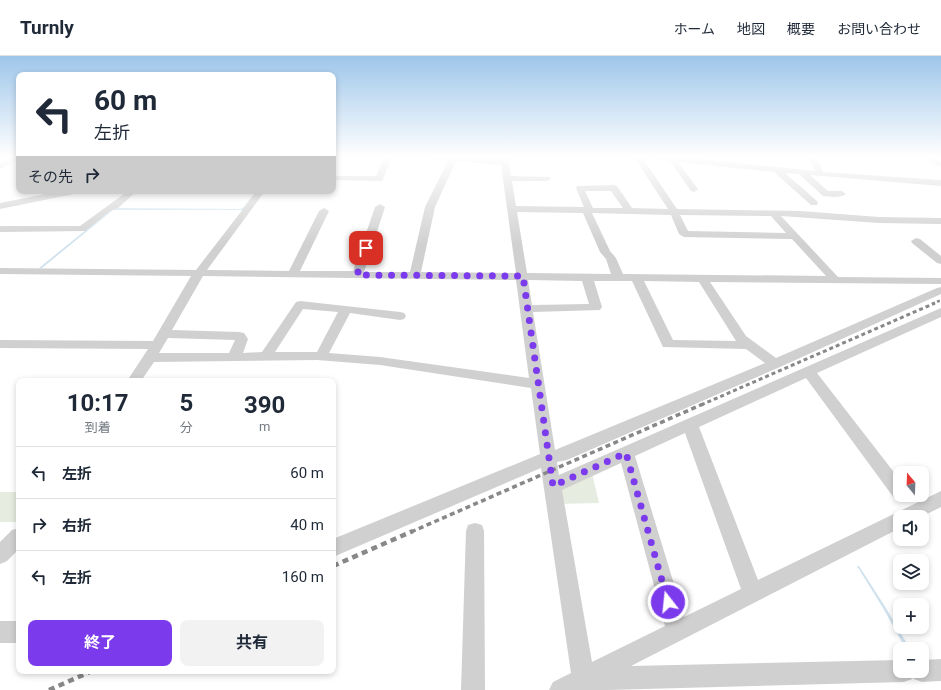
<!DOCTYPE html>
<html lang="ja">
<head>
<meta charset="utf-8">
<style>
	:root { --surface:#fff; --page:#f2f2f3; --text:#1f2937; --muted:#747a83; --line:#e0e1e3; --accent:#7c3aed }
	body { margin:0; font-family:Roboto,"Noto Sans JP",sans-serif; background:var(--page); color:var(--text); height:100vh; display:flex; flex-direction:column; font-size:15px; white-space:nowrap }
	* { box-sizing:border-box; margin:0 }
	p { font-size:13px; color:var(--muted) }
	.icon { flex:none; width:22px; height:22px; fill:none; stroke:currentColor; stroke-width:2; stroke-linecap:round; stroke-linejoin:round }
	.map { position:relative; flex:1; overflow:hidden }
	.details { position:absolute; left:16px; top:322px; width:320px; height:296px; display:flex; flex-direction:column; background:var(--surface); border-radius:8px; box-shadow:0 2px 6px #0003 }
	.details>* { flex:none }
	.guide { position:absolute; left:16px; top:16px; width:320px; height:122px; border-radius:8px; box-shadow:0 2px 6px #0003; background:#fff; color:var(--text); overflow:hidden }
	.needle { width:26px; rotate:341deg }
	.buttons { position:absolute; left:893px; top:410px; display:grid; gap:8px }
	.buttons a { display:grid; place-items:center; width:36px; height:36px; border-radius:8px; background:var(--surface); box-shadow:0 2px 6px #0003; font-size:20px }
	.pin { position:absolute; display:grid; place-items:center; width:34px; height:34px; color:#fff; margin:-17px; border-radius:8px; box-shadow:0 2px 6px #0006 }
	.me { position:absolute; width:44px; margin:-22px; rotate:344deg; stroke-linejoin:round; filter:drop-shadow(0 0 3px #0008) }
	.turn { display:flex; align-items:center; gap:14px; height:84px; padding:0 12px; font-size:18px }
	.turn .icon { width:52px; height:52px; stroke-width:2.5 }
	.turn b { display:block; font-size:28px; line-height:34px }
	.then { display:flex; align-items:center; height:38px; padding:0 12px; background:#0003; gap:8px; font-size:15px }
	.eta { display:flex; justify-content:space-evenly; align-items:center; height:68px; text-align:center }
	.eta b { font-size:24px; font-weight:700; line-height:28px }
	.cta { display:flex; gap:8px; margin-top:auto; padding:8px 12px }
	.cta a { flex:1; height:46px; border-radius:8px; background:var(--accent); color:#fff; font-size:16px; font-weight:700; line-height:46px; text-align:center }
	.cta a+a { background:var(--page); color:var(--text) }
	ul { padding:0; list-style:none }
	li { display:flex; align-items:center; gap:12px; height:52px; padding:0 12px; border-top:1px solid var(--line) }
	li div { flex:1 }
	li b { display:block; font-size:15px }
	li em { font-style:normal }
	header { display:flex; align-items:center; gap:24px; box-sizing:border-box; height:56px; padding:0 20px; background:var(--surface); border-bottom:1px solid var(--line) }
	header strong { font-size:19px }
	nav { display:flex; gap:22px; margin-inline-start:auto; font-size:14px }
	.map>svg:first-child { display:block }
</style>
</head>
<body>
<header>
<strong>Turnly</strong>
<nav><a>ホーム</a><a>地図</a><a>概要</a><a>お問い合わせ</a></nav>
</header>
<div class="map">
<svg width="941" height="634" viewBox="0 0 941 634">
	<rect width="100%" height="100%" fill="#fff"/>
	<g fill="#e6ecdf">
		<path d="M591 413 599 447 556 448 553 430Z"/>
		<rect x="0" y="436" width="19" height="30"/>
	</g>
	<g fill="#cfe2ee">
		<path d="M256 135H258L243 154H113L42 212H39L113 152 240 153 243 152Z"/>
		<path d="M857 510H859L886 552 910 593H906L883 552Z"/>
	</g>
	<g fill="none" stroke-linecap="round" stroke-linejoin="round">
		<g fill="#d0d0d0" fill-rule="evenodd">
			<path d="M11 101H19V103L0 113V108Z"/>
			<path d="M384 101H392L382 125 333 124V120H376Z"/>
			<path d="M428 101H465L501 104 500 101H508L511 120 550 121 551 123 547 125H512L516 150 584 151 576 132 577 130 614 129 617 130 632 152 668 153 634 101H642L677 153 801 155 879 161 941 162V168L879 167 781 160 838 221 941 222V228L710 226 746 280 776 302 937 232 941 231V238L780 311 567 404 557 406 559 419 941 252V261L817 317 900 424V439H908L906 442 900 444 894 442 806 322 699 371 758 524 941 435V451L921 461H900V472L631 610 900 604V615H922V604L941 603V625L922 626 914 623 913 621 912 623 904 626 608 634H549L553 626 571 617 541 412 333 501V483L540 398 531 332 380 309 317 304 154 306 141 325H127L148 293 0 292V284L153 285 191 220 0 218V212L196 214 257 135H265L207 214 289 215 319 155 324 152 329 155 300 215H353L375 151 380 148 385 151 364 216H410L425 151 448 105 432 103ZM456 105 501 109 516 217 421 216 435 151ZM585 135H611L623 152H593ZM517 156 583 157 600 196 606 203 611 218 527 217ZM592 157 671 159 679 178 684 181 792 183 826 220 623 218 616 202 610 195ZM680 159 771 160 786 177 688 175ZM203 220 516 224 529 322 380 301 329 297 350 257 400 264 404 263 406 260 404 257 400 256 300 245 296 246 262 296 243 297 248 283 244 277 239 276 172 274ZM528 224 582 225 589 248 532 249ZM594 225H632L663 291 746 293 765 307 555 394 533 256 600 254 602 251ZM644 225 699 226 736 285 673 284ZM303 253 338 256 317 296H275ZM168 282 235 284 229 297H159ZM685 377 741 533 684 561 635 400ZM621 407 665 570 592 606 562 434Z"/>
			<path d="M647 101H679L815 115 809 101H817L823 116 941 124V130L810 119 828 135H842L846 138C841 142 830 141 823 140L799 118 785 117 817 145 818 147 817 149H811L774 116 678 106 698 133 694 136 691 135 670 105 651 103Z"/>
			<path d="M921 101H932L941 106V111Z"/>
			<path d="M61 135H78L74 138 0 153V147Z"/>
			<path d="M128 135H137L118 152 110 155 85 175 0 176V170H80Z"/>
			<path d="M916 182 920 183 941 200V208L937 207 912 187 911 185Z"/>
			<path d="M475 467 482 469 484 475 485 634H461L466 475 468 469Z"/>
			<path d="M19 472V493L7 505 0 508V486L12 474Z"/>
			<rect x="0" y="565" width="19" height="22"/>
		</g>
		<path stroke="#888" stroke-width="2.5" stroke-dasharray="3 2.5" stroke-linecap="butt" d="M932 248 941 244"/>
		<path stroke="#888" stroke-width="3" stroke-dasharray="4 3" stroke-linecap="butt" d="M701 349 935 247"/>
		<path stroke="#888" stroke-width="3.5" stroke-dasharray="5 3.5" stroke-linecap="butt" d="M411 476 703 348"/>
		<g stroke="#888" stroke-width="4.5" stroke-dasharray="6 4.5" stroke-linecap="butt">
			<path d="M333 510 413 475"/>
			<path d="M49 634 92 615"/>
		</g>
	</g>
	<linearGradient id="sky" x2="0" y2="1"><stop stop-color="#9ec6ea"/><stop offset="0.53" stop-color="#fff"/><stop offset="1" stop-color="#fff" stop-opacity="0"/></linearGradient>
	<rect width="941" height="190" fill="url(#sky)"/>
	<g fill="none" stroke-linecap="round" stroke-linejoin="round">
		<path stroke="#7c3aed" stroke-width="7" stroke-dasharray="0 12.6" d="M366 192 357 219 523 220 553 430 626 397 668 546"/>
	</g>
</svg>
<div class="buttons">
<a><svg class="needle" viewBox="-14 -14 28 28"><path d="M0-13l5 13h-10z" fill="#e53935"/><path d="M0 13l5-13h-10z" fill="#747a83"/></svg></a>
<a><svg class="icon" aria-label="sound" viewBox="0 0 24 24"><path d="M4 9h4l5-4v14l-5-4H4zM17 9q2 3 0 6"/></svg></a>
<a><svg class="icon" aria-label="layers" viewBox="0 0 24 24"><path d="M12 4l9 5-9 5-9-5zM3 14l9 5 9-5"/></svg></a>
<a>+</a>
<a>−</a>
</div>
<div class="pin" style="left:366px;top:192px;background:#d93025"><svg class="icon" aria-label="arrive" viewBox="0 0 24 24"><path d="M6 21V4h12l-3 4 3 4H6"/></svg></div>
<svg class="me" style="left:668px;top:546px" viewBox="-20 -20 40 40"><circle r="17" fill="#7c3aed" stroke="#fff" stroke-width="3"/><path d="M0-11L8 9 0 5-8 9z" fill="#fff"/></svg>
<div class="guide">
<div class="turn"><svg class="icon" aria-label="left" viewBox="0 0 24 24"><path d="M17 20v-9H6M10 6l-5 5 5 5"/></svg><div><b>60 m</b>左折</div></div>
<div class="then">その先<svg class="icon" aria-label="right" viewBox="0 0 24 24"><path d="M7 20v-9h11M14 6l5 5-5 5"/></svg></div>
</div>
<section class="details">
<div class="eta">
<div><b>10:17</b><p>到着</p></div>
<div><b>5</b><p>分</p></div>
<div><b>390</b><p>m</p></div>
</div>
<ul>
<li><svg class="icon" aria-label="left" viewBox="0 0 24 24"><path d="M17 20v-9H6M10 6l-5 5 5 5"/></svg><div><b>左折</b></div><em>60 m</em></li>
<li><svg class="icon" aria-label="right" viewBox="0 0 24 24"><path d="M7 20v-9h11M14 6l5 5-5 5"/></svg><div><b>右折</b></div><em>40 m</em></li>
<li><svg class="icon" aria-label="left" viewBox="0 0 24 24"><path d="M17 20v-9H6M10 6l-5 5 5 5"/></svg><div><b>左折</b></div><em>160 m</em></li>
</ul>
<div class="cta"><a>終了</a><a>共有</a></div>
</section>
</div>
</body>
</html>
